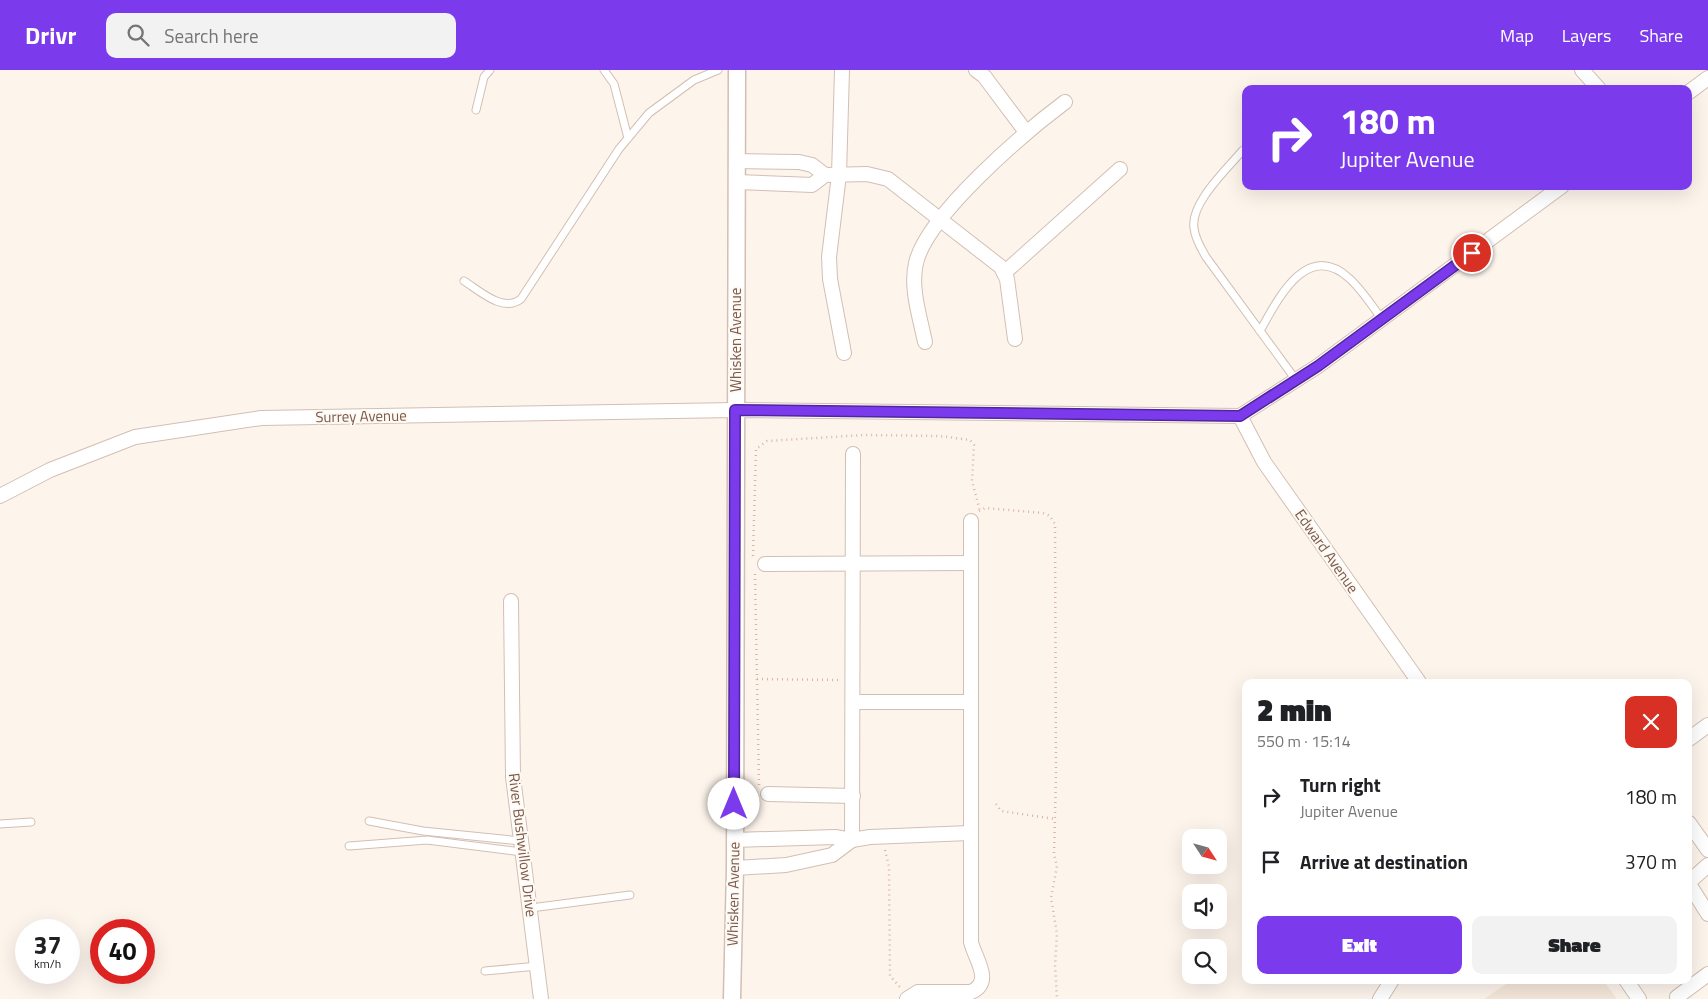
<!DOCTYPE html>
<html lang="en">
<head>
<meta charset="utf-8">
<style>
	:root { --surface:#fff; --page:#f2f2f2; --text:#202124; --muted:#757577; --accent:#7c3aed }
	body { margin:0; font-family:"Titillium Web",sans-serif; background:var(--page); color:var(--text); height:100vh; display:flex; flex-direction:column; font-size:19px; white-space:nowrap }
	* { box-sizing:border-box; margin:0 }
	p { font-size:16px; color:var(--muted) }
	.icon { flex:none; width:28px; height:28px; fill:none; stroke:currentColor; stroke-width:2; stroke-linecap:round; stroke-linejoin:round }
	.map { position:relative; flex:1; overflow:hidden }
	.drawer { position:absolute; left:1242px; top:609px; width:450px; height:305px; display:flex; flex-direction:column; background:var(--surface); border-radius:10px; box-shadow:0 5px 20px #0002 }
	.drawer>* { flex:none }
	.top-card { position:absolute; left:1242px; top:15px; width:450px; height:105px; border-radius:10px; box-shadow:0 5px 20px #0002; background:#7c3aed; color:#fff; overflow:hidden }
	.needle { width:32px; rotate:126deg }
	.tools { position:absolute; left:1182px; top:759px; display:grid; gap:10px }
	.tools a { display:grid; place-items:center; width:45px; height:45px; border-radius:10px; background:var(--surface); box-shadow:0 5px 20px #0002; font-size:25px }
	.speed { position:absolute; left:15px; top:849px; display:flex; gap:10px; font-size:25px; font-weight:700; text-align:center }
	.speed>* { display:grid; place-content:center; width:65px; height:65px; border-radius:50%; background:var(--surface); box-shadow:0 5px 20px #0002; line-height:1 }
	.speed small { font-size:12px; font-weight:400 }
	.speed .limit { border:8px solid #d22; background:#fff; color:#111 }
	.pin { position:absolute; display:grid; place-items:center; width:42px; height:42px; color:#fff; margin:-21px; border:2px solid #fff; border-radius:50%; box-shadow:0 1px 5px #0007 }
	.me { position:absolute; width:55px; margin:-28px; rotate:0deg; stroke-linejoin:round; filter:drop-shadow(0 0 4px #0008) }
	.turn { display:flex; align-items:center; gap:18px; height:105px; padding:0 15px; font-size:22px }
	.turn .icon { width:65px; height:65px; stroke-width:2.5 }
	.turn b { display:block; font-size:35px; line-height:42px }
	.round { display:grid; place-items:center; flex:none; width:52px; height:52px; border-radius:10px; background:var(--page) }
	.overview { display:flex; align-items:center; justify-content:space-between; height:85px; padding:0 15px }
	h1 { font-size:30px; font-weight:800; line-height:38px }
	.button { display:flex; gap:10px; margin-top:auto; padding:10px 15px }
	.button a { flex:1; height:58px; border-radius:10px; background:var(--accent); color:#fff; font-size:20px; font-weight:800; line-height:58px; text-align:center }
	.button a+a { background:var(--page); color:var(--text) }
	ul { padding:0; list-style:none }
	li { display:flex; align-items:center; gap:15px; height:65px; padding:0 15px }
	li div { flex:1 }
	li b { display:block; font-size:19px }
	li em { font-style:normal }
	header { display:flex; align-items:center; gap:30px; box-sizing:border-box; height:70px; padding:0 25px; background:var(--accent); color:#fff }
	header strong { font-size:24px }
	nav { display:flex; gap:28px; margin-inline-start:auto; font-size:18px }
	.search { width:350px; height:45px; background:var(--page); display:flex; align-items:center; gap:12px; box-sizing:border-box; padding:0 18px; border-radius:10px; color:var(--muted); font-size:19px }
	.map>svg:first-child { display:block }
</style>
</head>
<body>
<header>
<strong>Drivr</strong>
<div class="search"><svg class="icon" aria-label="search" viewBox="0 0 24 24"><circle cx="10" cy="10" r="6"/><path d="M15 15l6 6"/></svg>Search here</div>
<nav><a>Map</a><a>Layers</a><a>Share</a></nav>
</header>
<div class="map">
<svg width="1708" height="929" viewBox="0 0 1708 929">
	<rect width="100%" height="100%" fill="#fdf5ec"/>
	<path fill="#f5e7da" d="M1512 910H1603L1617 929H1484Z"/>
	<g fill="none" stroke-linecap="round" stroke-linejoin="round">
		<defs>
			<g id="service">
				<path d="M604 0 614 14 628 68"/>
				<path d="M476 40 484 7 490 0"/>
				<path d="M1243 80C1228 98 1190 133 1194 158 1195 169 1201 178 1206 187L1296 310"/>
				<path d="M464 211C480 221 503 243 521 229L619 79 649 43 694 10 718 0"/>
				<path d="M1260 261C1278 229 1307 169 1350 209 1362 220 1372 236 1382 249"/>
				<path d="M369 751 423 761 521 771"/>
				<path d="M0 754 31 752"/>
				<path d="M349 776 427 770 522 782"/>
				<path d="M531 838 630 825"/>
				<path d="M485 901 538 896"/>
			</g>
			<g id="minor">
				<path d="M842 0 839 105 829 187 830 209 844 283"/>
				<path d="M976 0 984 6 1026 62"/>
				<path d="M1582 0 1599 19"/>
				<path d="M1689 22 1708 8"/>
				<path d="M736 91 799 92 812 95 825 105"/>
				<path d="M736 112 812 115 825 105 867 104 888 109 1001 197 1007 209 1015 269"/>
				<path d="M1004 203 1120 99"/>
				<path d="M925 272C920 247 910 218 916 193 927 145 1025 62 1065 32"/>
				<path d="M1240 346 1264 392 1419 612"/>
				<path d="M0 426 50 400 135 367 261 348 735 340 1240 346 1318 296 1562 116"/>
				<path d="M765 494 971 493"/>
				<path d="M511 531 513 707 541 929"/>
				<path d="M853 632H970"/>
				<path d="M1689 669 1708 655"/>
				<path d="M768 724 853 726"/>
				<path d="M1689 753 1708 780"/>
				<path d="M734 770 835 767 852 770 870 767 970 763"/>
				<path d="M852 770 853 384"/>
				<path d="M735 798 786 795 832 785 852 770"/>
				<path d="M1689 812 1708 795"/>
				<path d="M1689 814 1708 844"/>
				<path d="M1626 910 1639 929"/>
				<path d="M1677 927 1708 904"/>
				<path d="M907 929 918 922H971C994 912 975 889 971 872V451"/>
				<path d="M1380 929 1392 910"/>
			</g>
			<path id="tertiary" d="M732 929 735 798 737 0"/>
		</defs>
		<use href="#service" stroke="#d3beb3" stroke-width="9"/>
		<use href="#minor" stroke="#d3beb3" stroke-width="16"/>
		<use href="#tertiary" stroke="#d3beb3" stroke-width="19"/>
		<g stroke="#d8b5a6" stroke-width="2.5" stroke-dasharray="1 4" stroke-linecap="butt">
			<path d="M979 441 985 438 1043 443 1050 446 1055 454 1056 705 1054 785 1057 796 1051 828 1057 864 1055 895 1057 929"/>
			<path d="M753 486 756 379 767 371 864 365 940 366 970 370 974 375 972 411 980 441"/>
			<path d="M755 504 759 715"/>
			<path d="M757 609 839 610"/>
			<path d="M996 734 1001 741 1055 749"/>
			<path d="M885 780 889 797 890 906 900 917"/>
		</g>
		<use href="#service" stroke="#fff" stroke-width="7"/>
		<use href="#minor" stroke="#fff" stroke-width="14"/>
		<use href="#tertiary" stroke="#fff" stroke-width="16"/>
	</g>
	<g fill="none" stroke-linecap="round" stroke-linejoin="round">
		<defs>
			<path id="route" d="M734 734 735 340 1240 346 1318 296 1472 183"/>
		</defs>
		<use href="#route" stroke="#51269a" stroke-width="12"/>
		<use href="#route" stroke="#7c3aed" stroke-width="9"/>
	</g>
	<g text-anchor="middle" dominant-baseline="central" stroke-width="4" stroke-linejoin="round" paint-order="stroke">
		<g font-size="15" fill="#795a4d" stroke="#fff9f3">
			<text transform="translate(735 270) rotate(-90)">Whisken Avenue</text>
			<text transform="translate(361 346) rotate(-1)">Surrey Avenue</text>
			<text transform="translate(1327 481) rotate(55)">Edward Avenue</text>
			<text transform="translate(523 775) rotate(83)">River Bushwillow Drive</text>
			<text transform="translate(733 824) rotate(-89)">Whisken Avenue</text>
		</g>
	</g>
</svg>
<div class="tools">
<a><svg class="needle" viewBox="-14 -14 28 28"><path d="M0-13l5 13h-10z" fill="#e53935"/><path d="M0 13l5-13h-10z" fill="#757577"/></svg></a>
<a><svg class="icon" aria-label="sound" viewBox="0 0 24 24"><path d="M4 9h4l5-4v14l-5-4H4zM17 9q2 3 0 6"/></svg></a>
<a><svg class="icon" aria-label="search" viewBox="0 0 24 24"><circle cx="10" cy="10" r="6"/><path d="M15 15l6 6"/></svg></a>
</div>
<div class="speed"><div>37<small>km/h</small></div><div class="limit">40</div></div>
<div class="pin" style="left:1472px;top:183px;background:#d93025"><svg class="icon" aria-label="arrive" viewBox="0 0 24 24"><path d="M6 21V4h12l-3 4 3 4H6"/></svg></div>
<svg class="me" style="left:734px;top:734px" viewBox="-20 -20 40 40"><circle r="19" fill="#fff"/><path d="M0-13L10 11 0 6-10 11z" fill="#7c3aed"/></svg>
<div class="top-card">
<div class="turn"><svg class="icon" aria-label="right" viewBox="0 0 24 24"><path d="M7 20v-9h11M14 6l5 5-5 5"/></svg><div><b>180 m</b>Jupiter Avenue</div></div>
</div>
<section class="drawer">
<div class="overview"><div><h1>2 min</h1><p>550 m · 15:14</p></div><a class="round" style="background:#d93025;color:#fff"><svg class="icon" aria-label="close" viewBox="0 0 24 24"><path d="M6 6l12 12M18 6L6 18"/></svg></a></div>
<ul>
<li><svg class="icon" aria-label="right" viewBox="0 0 24 24"><path d="M7 20v-9h11M14 6l5 5-5 5"/></svg><div><b>Turn right</b><p>Jupiter Avenue</p></div><em>180 m</em></li>
<li><svg class="icon" aria-label="arrive" viewBox="0 0 24 24"><path d="M6 21V4h12l-3 4 3 4H6"/></svg><div><b>Arrive at destination</b></div><em>370 m</em></li>
</ul>
<div class="button"><a>Exit</a><a>Share</a></div>
</section>
</div>
</body>
</html>
